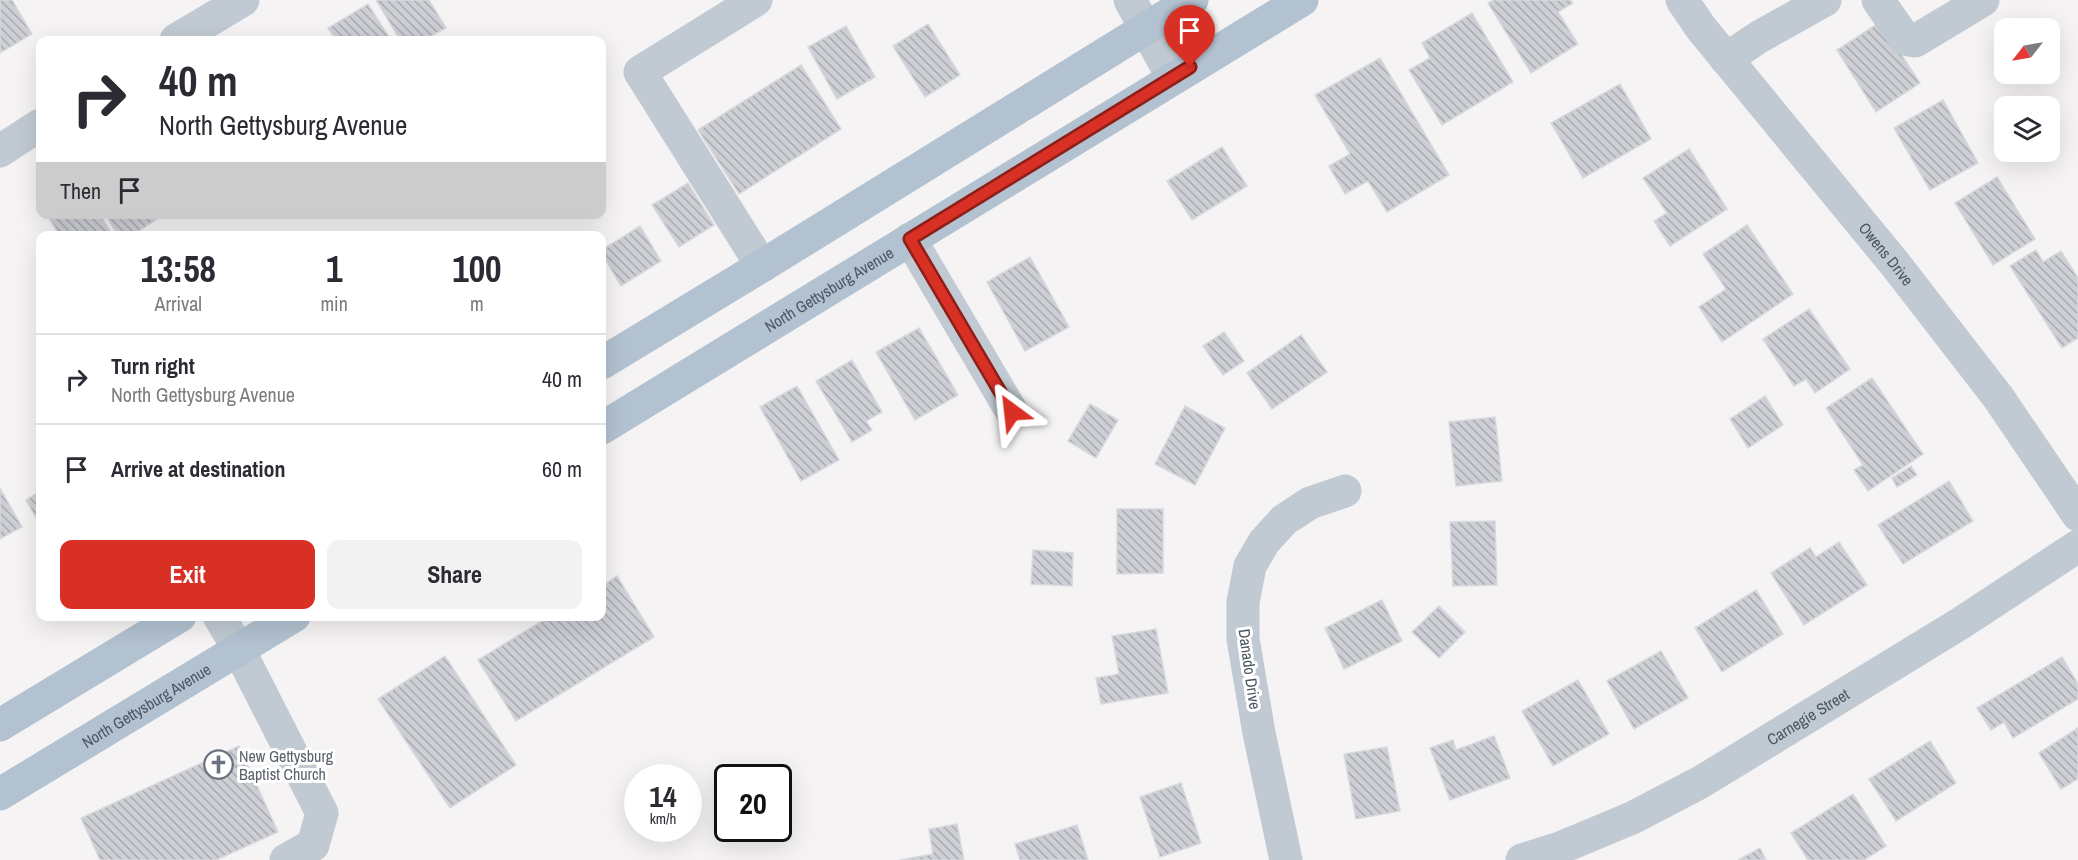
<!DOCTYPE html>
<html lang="en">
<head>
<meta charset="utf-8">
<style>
	:root { --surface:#fff; --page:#f2f2f3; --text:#2b2b33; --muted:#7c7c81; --line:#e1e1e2; --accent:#d93025 }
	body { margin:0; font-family:"Archivo Narrow",sans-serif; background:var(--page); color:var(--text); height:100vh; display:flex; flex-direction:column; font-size:22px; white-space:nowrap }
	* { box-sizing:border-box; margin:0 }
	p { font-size:20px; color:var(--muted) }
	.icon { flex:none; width:33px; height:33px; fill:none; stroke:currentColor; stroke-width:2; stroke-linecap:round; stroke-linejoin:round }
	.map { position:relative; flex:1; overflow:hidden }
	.panel { position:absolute; left:36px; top:231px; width:570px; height:390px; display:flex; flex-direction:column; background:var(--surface); border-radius:12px; box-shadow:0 6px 24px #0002 }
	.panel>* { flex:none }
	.banner { position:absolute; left:36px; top:36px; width:570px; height:183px; border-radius:12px; box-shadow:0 6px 24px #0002; background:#fff; color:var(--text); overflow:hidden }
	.needle { width:39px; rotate:239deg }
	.fabs { position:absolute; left:1994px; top:18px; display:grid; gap:12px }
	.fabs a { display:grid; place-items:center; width:66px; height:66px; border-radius:12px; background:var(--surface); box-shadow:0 6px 24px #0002; font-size:30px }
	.speed { position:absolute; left:624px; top:764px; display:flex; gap:12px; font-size:30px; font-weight:700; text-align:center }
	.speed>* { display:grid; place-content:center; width:78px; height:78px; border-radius:50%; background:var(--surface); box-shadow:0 6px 24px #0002; line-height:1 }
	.speed small { font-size:15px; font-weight:400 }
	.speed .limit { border:3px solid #111; border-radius:9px; background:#fff; color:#111 }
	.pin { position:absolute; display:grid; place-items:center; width:51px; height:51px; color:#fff; margin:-62px -26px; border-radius:50% 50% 50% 0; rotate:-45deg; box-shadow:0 0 6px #0007 }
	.pin .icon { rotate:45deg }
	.me { position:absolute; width:66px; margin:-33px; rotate:330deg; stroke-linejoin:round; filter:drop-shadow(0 0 4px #0008) }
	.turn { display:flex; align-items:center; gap:21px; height:126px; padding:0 24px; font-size:27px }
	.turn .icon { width:78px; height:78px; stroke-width:2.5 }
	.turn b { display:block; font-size:42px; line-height:51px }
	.then { display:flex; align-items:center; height:57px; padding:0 24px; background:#0003; gap:12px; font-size:22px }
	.eta { display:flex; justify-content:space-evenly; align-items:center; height:102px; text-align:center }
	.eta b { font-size:36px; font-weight:800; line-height:42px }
	.primary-button { display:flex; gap:12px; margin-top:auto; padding:12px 24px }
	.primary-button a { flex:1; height:69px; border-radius:12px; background:var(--accent); color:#fff; font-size:24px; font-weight:800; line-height:69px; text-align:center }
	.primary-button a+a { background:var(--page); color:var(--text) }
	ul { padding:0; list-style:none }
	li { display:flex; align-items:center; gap:18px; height:90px; padding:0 24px; border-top:2px solid var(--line) }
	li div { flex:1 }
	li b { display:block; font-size:22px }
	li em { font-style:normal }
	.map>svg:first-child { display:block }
</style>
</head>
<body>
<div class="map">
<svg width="2078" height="860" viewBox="0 0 2078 860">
	<defs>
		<pattern id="building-back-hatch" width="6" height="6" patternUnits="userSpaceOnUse" patternTransform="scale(1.5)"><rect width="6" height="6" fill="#cdcfd5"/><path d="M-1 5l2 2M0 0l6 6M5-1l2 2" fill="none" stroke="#a8abb0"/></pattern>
	</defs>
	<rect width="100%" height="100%" fill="#f5f3f3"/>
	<g fill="url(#building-back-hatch)" stroke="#d7d9de" stroke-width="1.5">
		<path d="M0 0H12L32 34 0 53Z"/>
		<path d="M376 0H429L446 28 424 40H400Z"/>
		<path d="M1494 0H1571L1573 3 1558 12 1578 44 1531 73 1488 3Z"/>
		<path d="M368 4 391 40H336L328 28Z"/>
		<path d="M1472 13 1513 82 1442 125 1409 70 1430 58 1422 43Z"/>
		<path d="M1880 22 1920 83 1876 112 1837 50Z"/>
		<path d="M928 24 960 75 925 97 893 46Z"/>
		<path d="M846 26 875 77 837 99 808 47Z"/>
		<path d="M1380 58 1449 175 1387 212 1368 181 1345 194 1329 166 1350 154 1315 95Z"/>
		<path d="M801 65 841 129 739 194 698 130Z"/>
		<path d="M1620 84 1651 139 1583 178 1551 123Z"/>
		<path d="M1943 100 1978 163 1930 190 1894 128Z"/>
		<path d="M1222 147 1247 186 1192 220 1167 181Z"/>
		<path d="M1689 149 1727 209 1670 246 1654 221 1667 213 1643 178Z"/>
		<path d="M1997 177 2035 239 1993 265 1955 203Z"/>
		<path d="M688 183 714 225 679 247 652 205Z"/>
		<path d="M100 214 113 236H83L82 233 78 236H60L47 215Z"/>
		<path d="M105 214H161L162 216 131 236H118Z"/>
		<path d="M1747 225 1793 294 1722 342 1699 307 1726 289 1703 254Z"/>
		<path d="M640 226 661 261 621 286 602 254V250Z"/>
		<path d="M2036 250 2043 262 2061 251 2078 278V338L2062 348 2010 266Z"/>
		<path d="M1030 257 1069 327 1025 351 987 282Z"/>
		<path d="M1809 309 1850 369 1815 393 1806 379 1794 386 1763 339Z"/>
		<path d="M919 328 958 395 915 420 876 352Z"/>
		<path d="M1224 332 1244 361 1223 375 1203 346Z"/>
		<path d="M1301 335 1327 372 1272 409 1247 373Z"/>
		<path d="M852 360 882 412 866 421 872 430 852 442 816 381Z"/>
		<path d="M1872 378 1923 454 1868 491 1854 470 1863 465 1826 408Z"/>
		<path d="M797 386 839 460 801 481 760 407Z"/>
		<path d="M1765 396 1783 425 1748 448 1730 419Z"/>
		<path d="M1090 404 1118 420 1096 458 1068 441Z"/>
		<path d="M1185 406 1225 428 1195 485 1155 464Z"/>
		<path d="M1495 417 1502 481 1456 486 1449 422Z"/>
		<path d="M1911 466 1917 475 1897 487 1892 478Z"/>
		<path d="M1949 481 1973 521 1903 564 1878 525Z"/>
		<path d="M0 488 22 527 0 539Z"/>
		<path d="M40 491V525L26 500Z"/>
		<path d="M1117 509H1163V573L1117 574Z"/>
		<path d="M1495 521 1497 585 1453 586 1450 522Z"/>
		<path d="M1839 542 1867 585 1804 625 1771 573 1810 548 1816 557Z"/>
		<path d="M1033 550 1073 553 1072 586 1031 584Z"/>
		<path d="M617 576 654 637 516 721 478 660 550 616H602V586Z"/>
		<path d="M1756 590 1783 634 1722 672 1695 628Z"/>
		<path d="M1382 600 1402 641 1344 669 1325 628Z"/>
		<path d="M1439 606 1465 632 1439 658 1412 632Z"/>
		<path d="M1156 629 1168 693 1101 704 1096 678 1119 674 1112 636Z"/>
		<path d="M1661 651 1688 698 1634 729 1607 681Z"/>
		<path d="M445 656 516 765 450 808 378 699Z"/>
		<path d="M2062 657 2078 684V699L2013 738 2004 722 1991 730 1977 708Z"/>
		<path d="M1578 680 1609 734 1553 766 1522 711Z"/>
		<path d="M2078 728V779L2061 789 2039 753Z"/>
		<path d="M1494 736 1510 778 1450 800 1430 748 1453 740 1456 750Z"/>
		<path d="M1930 741 1956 783 1896 821 1869 779Z"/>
		<path d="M239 746 278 832 216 860H100L81 818Z"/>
		<path d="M1387 747 1400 811 1356 819 1344 754Z"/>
		<path d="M1181 783 1201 843 1160 857 1140 797Z"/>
		<path d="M1853 794 1886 846 1864 860H1808L1791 833Z"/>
		<path d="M638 796V813L630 800Z"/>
		<path d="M957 824 964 860H900L933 854 929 829Z"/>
		<path d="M1077 825 1088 860H1020L1015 844Z"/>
		<path d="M646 828H668L651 838Z"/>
		<path d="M1760 848 1766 860H1738Z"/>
	</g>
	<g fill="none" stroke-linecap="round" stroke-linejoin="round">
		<g stroke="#c1cad2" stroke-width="33">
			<path d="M756 0 640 72 762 266"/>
			<path d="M1130 0 1173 78"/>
			<path id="s1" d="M1682 0 1701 28 1895 264 1998 397 2078 515"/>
			<path d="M1878 0 1905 39 1915 41 1983 0"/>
			<path d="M176 40 243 0"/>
			<path d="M1726 59 1759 37 1825 0"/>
			<path d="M0 151 40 125"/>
			<path d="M910 239 1012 412"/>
			<path d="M219 616 239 650 322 813 313 845 286 860"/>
			<path d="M1286 860 1259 733 1243 639V602L1250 566 1264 542 1284 520 1310 503 1345 491"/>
			<path id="s2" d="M1522 860 1560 848 1632 818 1701 782 1961 623 2078 546"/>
		</g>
		<g stroke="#b3c2d1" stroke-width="33">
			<path d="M602 363 762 266 1192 0"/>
			<path id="s3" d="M602 428 1302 0"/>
			<path d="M0 725 180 616"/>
			<path id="s4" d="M0 794 294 616"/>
		</g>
	</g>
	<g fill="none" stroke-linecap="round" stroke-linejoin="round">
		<defs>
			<path id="route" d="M1012 412 910 239 1190 67"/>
		</defs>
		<use href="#route" stroke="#8d1f18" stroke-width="15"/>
		<use href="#route" stroke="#d93025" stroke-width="10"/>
	</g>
	<defs>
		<symbol id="church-ring" viewBox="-11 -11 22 22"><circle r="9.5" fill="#fff" stroke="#6b7280" stroke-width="1.5"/><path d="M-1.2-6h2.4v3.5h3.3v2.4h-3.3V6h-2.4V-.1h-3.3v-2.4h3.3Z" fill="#6b7280"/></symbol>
	</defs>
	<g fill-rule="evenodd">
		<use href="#church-ring" x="202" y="748" width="33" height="33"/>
	</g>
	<g text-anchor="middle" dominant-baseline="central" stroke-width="6" stroke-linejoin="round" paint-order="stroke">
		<g font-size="16" fill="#4a5661" stroke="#fff">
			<text stroke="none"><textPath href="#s1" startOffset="326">Owens Drive</textPath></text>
			<text stroke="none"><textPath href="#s3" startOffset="266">North Gettysburg Avenue</textPath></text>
			<text transform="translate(1250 669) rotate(82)">Danado Drive</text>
			<text stroke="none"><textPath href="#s4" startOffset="171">North Gettysburg Avenue</textPath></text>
			<text stroke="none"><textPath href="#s2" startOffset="321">Carnegie Street</textPath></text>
		</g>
		<g font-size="16" fill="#5b616d" stroke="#fff" text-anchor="start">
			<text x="239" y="756">New Gettysburg<tspan x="239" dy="18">Baptist Church</tspan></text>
		</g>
	</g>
</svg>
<div class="fabs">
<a><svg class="needle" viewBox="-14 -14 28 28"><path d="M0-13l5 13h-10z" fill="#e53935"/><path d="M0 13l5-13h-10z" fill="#7c7c81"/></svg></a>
<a><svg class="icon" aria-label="layers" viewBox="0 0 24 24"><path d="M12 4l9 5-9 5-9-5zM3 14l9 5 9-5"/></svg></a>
</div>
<div class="speed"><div>14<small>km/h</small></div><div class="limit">20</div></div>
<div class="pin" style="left:1190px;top:67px;background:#d93025"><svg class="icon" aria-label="arrive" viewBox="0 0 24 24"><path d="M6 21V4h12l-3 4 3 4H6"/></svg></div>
<svg class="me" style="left:1012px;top:412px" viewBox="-20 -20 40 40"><path d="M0-17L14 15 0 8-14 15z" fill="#d93025" stroke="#fff" stroke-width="4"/></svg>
<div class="banner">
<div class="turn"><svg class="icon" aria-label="right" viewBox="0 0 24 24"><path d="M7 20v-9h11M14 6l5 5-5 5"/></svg><div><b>40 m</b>North Gettysburg Avenue</div></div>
<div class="then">Then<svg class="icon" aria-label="arrive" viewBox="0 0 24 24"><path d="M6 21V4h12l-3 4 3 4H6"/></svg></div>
</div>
<section class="panel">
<div class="eta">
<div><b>13:58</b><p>Arrival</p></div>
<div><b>1</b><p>min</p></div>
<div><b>100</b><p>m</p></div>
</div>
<ul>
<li><svg class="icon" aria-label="right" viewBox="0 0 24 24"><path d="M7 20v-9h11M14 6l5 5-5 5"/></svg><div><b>Turn right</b><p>North Gettysburg Avenue</p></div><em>40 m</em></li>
<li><svg class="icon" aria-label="arrive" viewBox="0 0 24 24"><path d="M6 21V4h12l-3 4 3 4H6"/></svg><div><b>Arrive at destination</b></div><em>60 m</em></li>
</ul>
<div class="primary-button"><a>Exit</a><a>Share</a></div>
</section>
</div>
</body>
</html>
